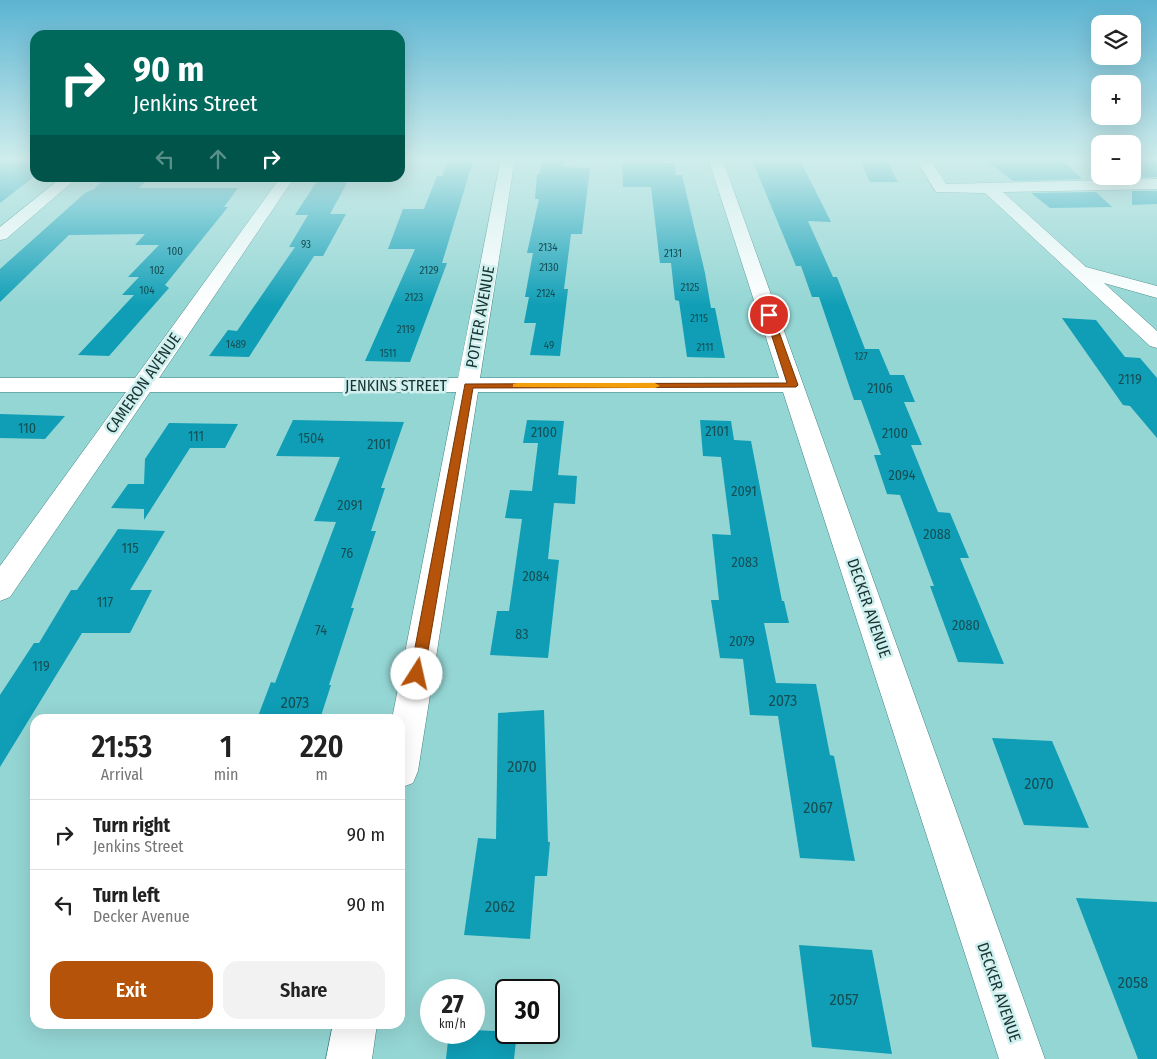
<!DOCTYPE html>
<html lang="en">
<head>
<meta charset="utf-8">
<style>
	:root { --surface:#fff; --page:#f2f2f2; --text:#222; --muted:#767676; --line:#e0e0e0; --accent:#b45309 }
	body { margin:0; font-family:"Fira Sans Condensed",sans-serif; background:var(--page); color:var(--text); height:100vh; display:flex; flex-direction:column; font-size:19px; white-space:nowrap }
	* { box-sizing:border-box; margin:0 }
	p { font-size:16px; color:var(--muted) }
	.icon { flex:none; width:28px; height:28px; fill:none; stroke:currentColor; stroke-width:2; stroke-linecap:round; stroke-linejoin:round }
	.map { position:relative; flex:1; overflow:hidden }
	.side { position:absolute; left:30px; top:714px; width:375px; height:315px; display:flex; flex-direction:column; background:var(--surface); border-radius:15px; box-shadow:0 5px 20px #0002 }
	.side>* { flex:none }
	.banner { position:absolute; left:30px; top:30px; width:375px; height:152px; border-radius:15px; box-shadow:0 5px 20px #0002; background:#00695c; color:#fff; overflow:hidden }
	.tools { position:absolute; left:1091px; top:15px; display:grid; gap:10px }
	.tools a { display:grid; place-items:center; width:50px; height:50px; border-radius:10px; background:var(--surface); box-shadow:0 5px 20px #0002; font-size:25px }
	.speed { position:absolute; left:420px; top:979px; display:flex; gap:10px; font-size:25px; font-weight:700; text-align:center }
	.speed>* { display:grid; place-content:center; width:65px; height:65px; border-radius:50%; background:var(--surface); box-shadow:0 5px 20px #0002; line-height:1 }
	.speed small { font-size:12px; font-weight:400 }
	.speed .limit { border:2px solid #111; border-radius:8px; background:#fff; color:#111 }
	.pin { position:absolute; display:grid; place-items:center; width:42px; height:42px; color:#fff; margin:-21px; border:2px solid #fff; border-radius:50%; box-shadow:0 1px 5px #0007 }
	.me { position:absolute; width:55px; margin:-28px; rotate:10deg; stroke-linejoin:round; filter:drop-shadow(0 0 4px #0008) }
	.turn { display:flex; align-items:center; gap:18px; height:105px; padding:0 20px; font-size:22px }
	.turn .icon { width:65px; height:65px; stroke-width:2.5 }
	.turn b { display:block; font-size:35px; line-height:42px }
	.lanes { display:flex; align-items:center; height:48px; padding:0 20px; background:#0003; justify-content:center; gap:25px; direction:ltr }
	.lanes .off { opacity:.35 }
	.eta { display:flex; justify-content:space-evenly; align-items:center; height:85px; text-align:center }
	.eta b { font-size:30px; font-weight:600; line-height:35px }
	.action { display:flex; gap:10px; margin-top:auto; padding:10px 20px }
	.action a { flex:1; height:58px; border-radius:15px; background:var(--accent); color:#fff; font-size:20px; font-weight:600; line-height:58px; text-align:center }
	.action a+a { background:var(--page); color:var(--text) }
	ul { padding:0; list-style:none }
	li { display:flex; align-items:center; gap:15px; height:70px; padding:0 20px; border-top:1px solid var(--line) }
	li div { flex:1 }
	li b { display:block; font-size:19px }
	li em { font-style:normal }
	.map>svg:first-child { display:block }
</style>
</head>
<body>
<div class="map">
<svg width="1157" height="1059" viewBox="0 0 1157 1059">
	<rect width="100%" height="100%" fill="#94d6d4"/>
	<g fill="#0f9eb6">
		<path d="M0 158H35V176L0 203Z"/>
		<path d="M449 158H474L442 263H447L410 362 365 361 415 249H388L403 209H424L437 176H442Z"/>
		<path d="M543 158H565L563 167 590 168 582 234H571L564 289H568L560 356 530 355 536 323H524L529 297H525L533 253H527L539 199H535L537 174H539Z"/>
		<path d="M859 158H885L898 182H870Z"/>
		<path d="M983 158H1060L1082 179 1013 181Z"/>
		<path d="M1132 158H1157V177L1132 178Z"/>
		<path d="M752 160H800L831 222 808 221 833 277H837L865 349H879L890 375H904L915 402H904L922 445H911L938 512 950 513 969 558H960L1004 664 958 662 930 586H934L900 495 887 494 874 455H881L861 400H854L819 297H812L801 266H796Z"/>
		<path d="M622 162 674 163 676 175H682L705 273 711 308H715L725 358 687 357 679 301 675 300 671 263H660L651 187H623Z"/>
		<path d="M319 178H347L345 183H347L330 214H346L323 256H314L249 357 209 356 228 330 237 331 295 247H289L308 215H295Z"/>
		<path d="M101 182H145L139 188H238L224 207H228L165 285 169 288 109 356 78 355 134 295H122L139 277H128L159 245H135L145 234 69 235 0 302V269L85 193 94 189Z"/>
		<path d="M1132 191H1157V204L1132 205Z"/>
		<path d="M1096 192 1112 207 1050 208 1031 193Z"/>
		<path d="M1062 318 1096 320 1125 357 1140 358 1157 378V438L1130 406 1123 405Z"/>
		<path d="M0 414 65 416 45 439 0 438Z"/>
		<path d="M293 420 404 422 381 488H385L371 531H376L351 608H354L329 685H331L320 719H257L271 682 275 683 336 522 314 521 340 457 276 456Z"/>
		<path d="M527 420 564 421 558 475 577 476 575 504 554 503 548 559 559 560 548 658 490 655 497 611H509L522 519 505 518 510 490 532 491 538 443H523Z"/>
		<path d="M700 420 731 421 734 440 751 441 782 601H784L789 623H764L776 683 816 684 830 755 834 756 855 861 800 858 778 716 750 715 743 659 720 658 711 600H719L712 534 731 535 721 457 703 456Z"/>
		<path d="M169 423 238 424 225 448H190L144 520V509L111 508 128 484H144L145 459Z"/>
		<path d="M118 529 165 531 130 590H152L130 633H82L0 767V695L34 643H39L71 590H77Z"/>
		<path d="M544 710 548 842H550L547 876H535L530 939 464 935 478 838 496 839 498 713Z"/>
		<path d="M992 738 1052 741 1089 828 1024 825Z"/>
		<path d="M1076 898 1157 902V1059H1138Z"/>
		<path d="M799 945 872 950 892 1054 812 1047Z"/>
		<path d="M474 1030 517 1032 514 1059H446L449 1032H474Z"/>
	</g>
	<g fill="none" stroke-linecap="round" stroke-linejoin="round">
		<defs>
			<g id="street">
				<path d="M501 158H515L480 378H779L708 158H722L1045 1059H999L783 392H478L418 771 413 783 400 788V719H392L456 392H150L10 597 0 601V566L126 392H0V378H135L280 178H294L159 378H458Z"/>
				<path d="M915 158H929L946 184 1157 179V189L1003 192 1086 267 1157 286V298L1104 283 1157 331V348L1150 346 985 193 936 192Z"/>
				<path d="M1089 158H1100V166L1095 165Z"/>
				<path d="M61 178H77L6 239 0 240V227Z"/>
				<path d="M333 1024H377L372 1059H326Z"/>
			</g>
		</defs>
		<use href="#street" stroke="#418281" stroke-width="1"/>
		<use href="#street" fill="#fff" fill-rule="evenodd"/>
	</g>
	<linearGradient id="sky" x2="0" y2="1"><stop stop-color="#5cb4d2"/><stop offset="0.52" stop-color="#cfedec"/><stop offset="1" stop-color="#cfedec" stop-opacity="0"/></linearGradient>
	<rect width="1157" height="306" fill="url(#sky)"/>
	<path fill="#b45309" stroke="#753606" d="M766 314 773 315 798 385 796 387 473 388 424 674 422 679 417 680 412 679 410 674 465 384 787 383 765 315Z"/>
	<path fill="#f59e0b" d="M517 383H655L660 386 655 388 513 387V384Z"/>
	<g text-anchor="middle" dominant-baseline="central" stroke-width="5" stroke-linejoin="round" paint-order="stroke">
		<g font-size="11" fill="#154e53">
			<text x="306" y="244">93</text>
			<text x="548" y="247">2134</text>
			<text x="175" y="251">100</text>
			<text x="673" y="253">2131</text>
			<text x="549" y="267">2130</text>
			<text x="157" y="270">102</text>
			<text x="429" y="270">2129</text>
			<text x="690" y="287">2125</text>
			<text x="147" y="290">104</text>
			<text x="546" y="293">2124</text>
			<text x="414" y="297">2123</text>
			<text x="699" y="318">2115</text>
			<text x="406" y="329">2119</text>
			<text x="236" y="344">1489</text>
			<text x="549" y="345">49</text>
			<text x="705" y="347">2111</text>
			<text x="388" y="353">1511</text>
			<text x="861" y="356">127</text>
		</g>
		<g font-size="14" fill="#154e53">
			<text x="1130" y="379">2119</text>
			<text x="880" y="388">2106</text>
			<text x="27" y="428">110</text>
			<text x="717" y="431">2101</text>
			<text x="544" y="432">2100</text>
			<text x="895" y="433">2100</text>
			<text x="196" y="436">111</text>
			<text x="311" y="438">1504</text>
			<text x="379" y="444">2101</text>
			<text x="902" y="475">2094</text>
			<text x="744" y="491">2091</text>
			<text x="350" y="505">2091</text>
			<text x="937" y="534">2088</text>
			<text x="130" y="548">115</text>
			<text x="347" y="553">76</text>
			<text x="745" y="562">2083</text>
			<text x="536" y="576">2084</text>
			<text x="105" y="602">117</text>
			<text x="966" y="625">2080</text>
			<text x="321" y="630">74</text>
			<text x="522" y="634">83</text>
			<text x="742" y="641">2079</text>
			<text x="41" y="666">119</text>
		</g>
		<g font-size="16" fill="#173332" stroke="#d0f0ef">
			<text transform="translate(480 317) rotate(-80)">POTTER AVENUE</text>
			<text transform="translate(143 383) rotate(-55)">CAMERON AVENUE</text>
			<text x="396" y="385">JENKINS STREET</text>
			<text transform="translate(869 608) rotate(71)">DECKER AVENUE</text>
			<text transform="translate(999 992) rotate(71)">DECKER AVENUE</text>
		</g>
		<g font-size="16" fill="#154e53">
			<text x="783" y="700">2073</text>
			<text x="295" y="702">2073</text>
			<text x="522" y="766">2070</text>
			<text x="1039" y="783">2070</text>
			<text x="818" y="807">2067</text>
			<text x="500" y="906">2062</text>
			<text x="1133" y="982">2058</text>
			<text x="844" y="999">2057</text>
		</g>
	</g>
</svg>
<div class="tools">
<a><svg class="icon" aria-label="layers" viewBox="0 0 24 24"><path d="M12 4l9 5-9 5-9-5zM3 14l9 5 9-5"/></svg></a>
<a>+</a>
<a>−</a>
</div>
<div class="speed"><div>27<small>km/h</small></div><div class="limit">30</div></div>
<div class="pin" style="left:769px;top:315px;background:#d93025"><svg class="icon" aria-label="arrive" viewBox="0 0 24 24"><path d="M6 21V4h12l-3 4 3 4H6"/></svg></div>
<svg class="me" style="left:417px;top:674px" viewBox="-20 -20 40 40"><circle r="19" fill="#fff"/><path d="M0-13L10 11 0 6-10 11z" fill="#b45309"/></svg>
<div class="banner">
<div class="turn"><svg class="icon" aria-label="right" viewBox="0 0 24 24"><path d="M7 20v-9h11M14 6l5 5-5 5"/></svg><div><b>90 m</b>Jenkins Street</div></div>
<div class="lanes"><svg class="icon off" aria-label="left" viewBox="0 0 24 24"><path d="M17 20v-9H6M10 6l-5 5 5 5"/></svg><svg class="icon off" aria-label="ahead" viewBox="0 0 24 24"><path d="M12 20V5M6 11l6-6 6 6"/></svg><svg class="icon" aria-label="right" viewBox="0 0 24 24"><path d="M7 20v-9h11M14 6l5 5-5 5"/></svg></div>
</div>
<section class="side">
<div class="eta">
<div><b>21:53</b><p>Arrival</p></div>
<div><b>1</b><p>min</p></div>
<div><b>220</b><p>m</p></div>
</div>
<ul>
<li><svg class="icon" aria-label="right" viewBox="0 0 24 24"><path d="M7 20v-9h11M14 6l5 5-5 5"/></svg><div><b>Turn right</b><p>Jenkins Street</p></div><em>90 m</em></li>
<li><svg class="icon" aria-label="left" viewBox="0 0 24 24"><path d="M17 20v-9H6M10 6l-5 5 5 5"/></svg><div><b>Turn left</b><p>Decker Avenue</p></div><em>90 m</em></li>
</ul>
<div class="action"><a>Exit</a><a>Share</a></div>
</section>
</div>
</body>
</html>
